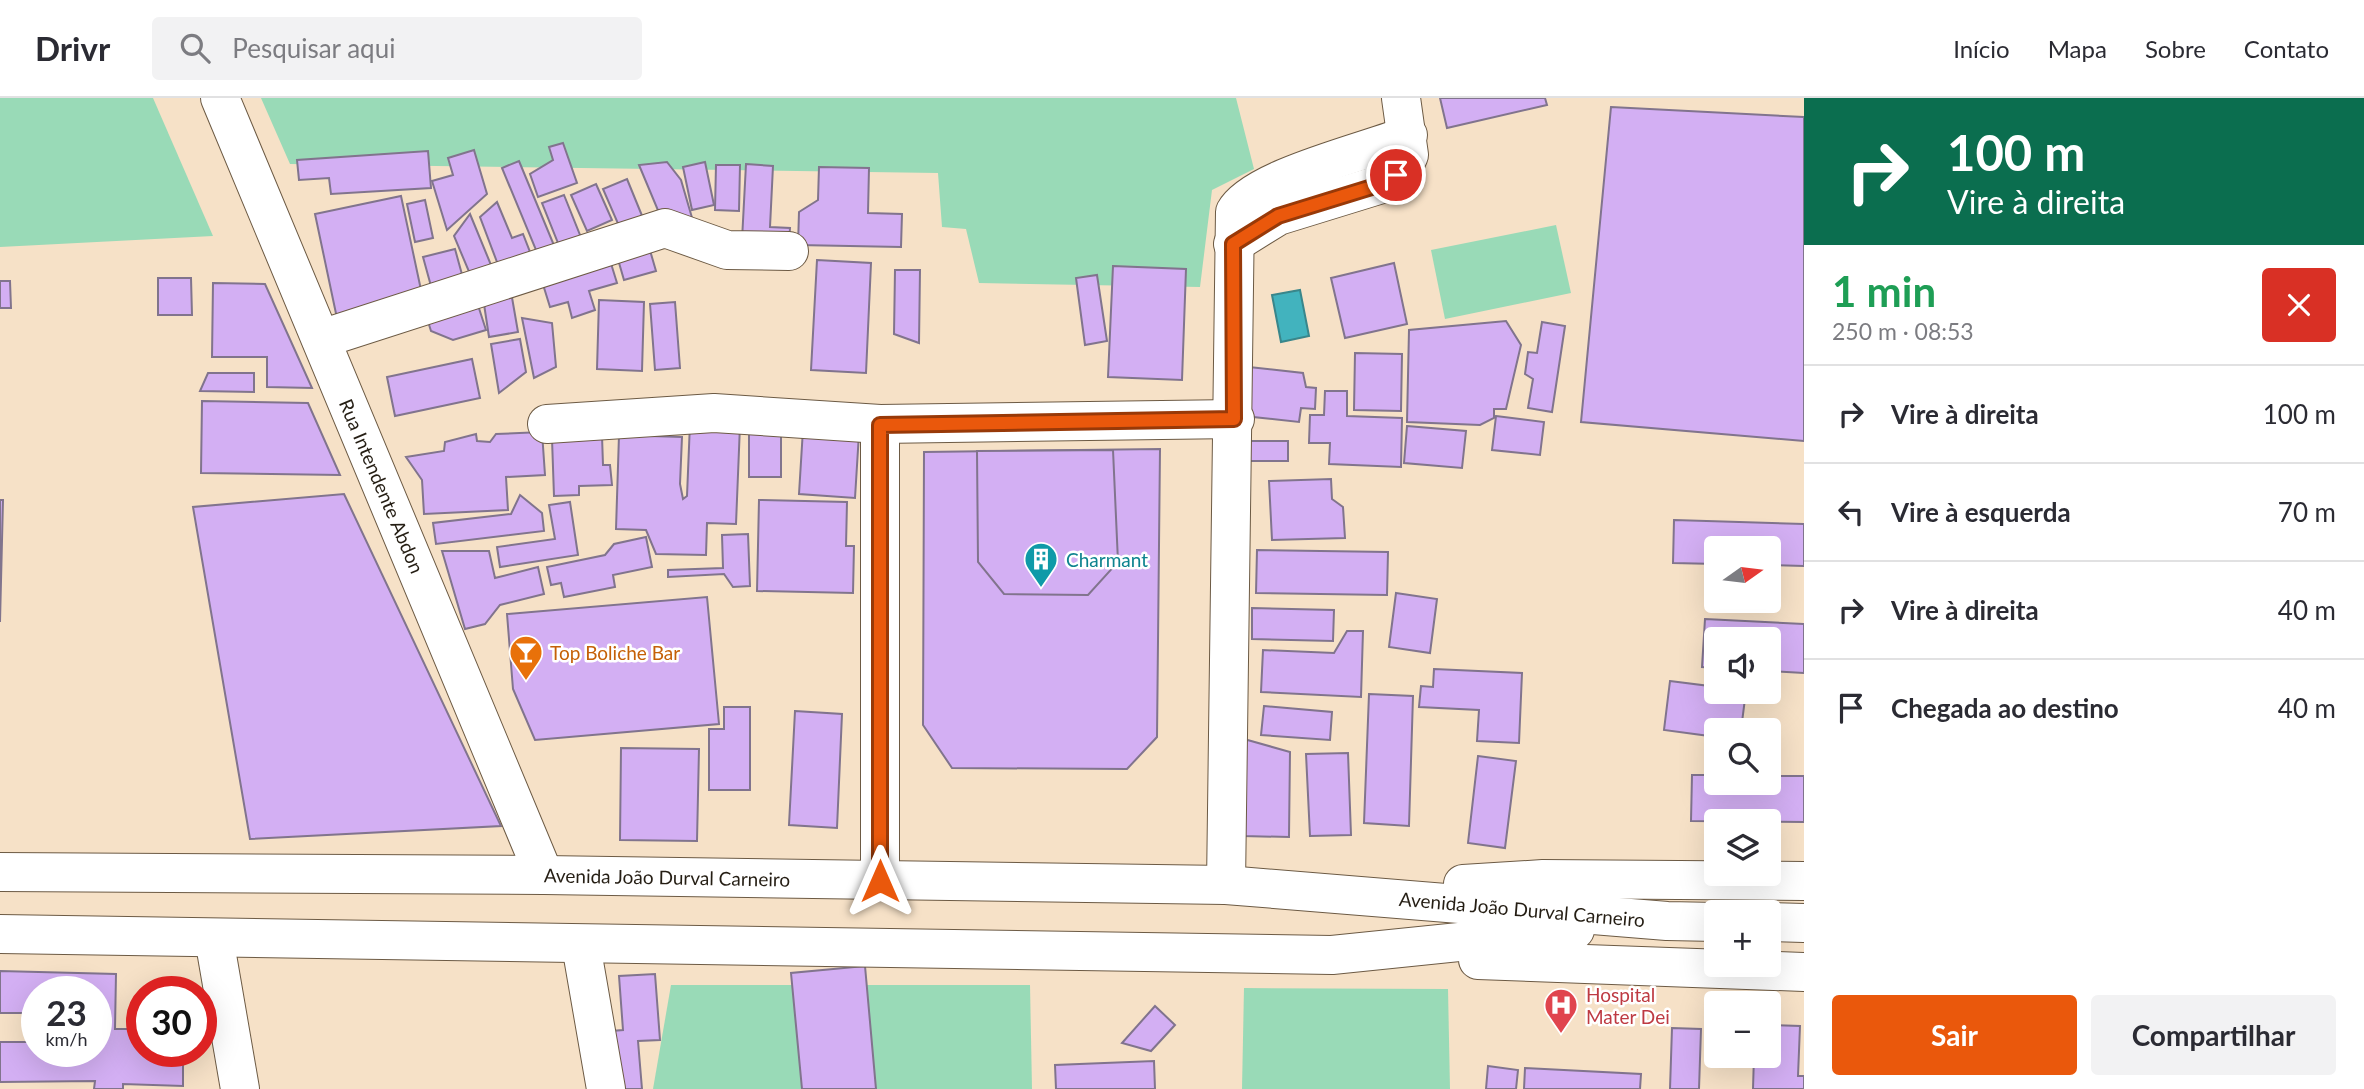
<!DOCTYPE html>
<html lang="pt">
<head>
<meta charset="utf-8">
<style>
	:root { --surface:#fff; --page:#f2f2f3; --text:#2b2b33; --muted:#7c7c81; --line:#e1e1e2; --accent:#ea580c }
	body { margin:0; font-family:Lato,sans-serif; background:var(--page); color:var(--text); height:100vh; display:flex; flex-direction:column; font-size:26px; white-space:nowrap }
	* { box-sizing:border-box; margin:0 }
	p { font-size:23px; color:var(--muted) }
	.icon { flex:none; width:38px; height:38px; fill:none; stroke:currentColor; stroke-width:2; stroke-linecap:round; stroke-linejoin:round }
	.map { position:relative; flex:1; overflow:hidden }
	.details { display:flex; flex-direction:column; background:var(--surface); width:560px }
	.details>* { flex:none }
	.banner { background:#0b6e4f; color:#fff; overflow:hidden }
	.needle { width:46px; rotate:76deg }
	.fabs { position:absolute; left:1704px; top:438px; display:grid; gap:14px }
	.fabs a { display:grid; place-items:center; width:77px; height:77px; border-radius:7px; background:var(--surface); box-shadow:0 7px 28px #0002; font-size:35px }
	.speed { position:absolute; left:21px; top:878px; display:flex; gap:14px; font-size:35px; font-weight:700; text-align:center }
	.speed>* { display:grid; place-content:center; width:91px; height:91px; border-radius:50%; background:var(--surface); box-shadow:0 7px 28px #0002; line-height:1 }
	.speed small { font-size:18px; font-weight:400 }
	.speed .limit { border:10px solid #d22; background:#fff; color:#111 }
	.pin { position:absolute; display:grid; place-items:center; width:60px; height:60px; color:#fff; margin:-30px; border:4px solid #fff; border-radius:50%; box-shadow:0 2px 7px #0007 }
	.me { position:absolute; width:77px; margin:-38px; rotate:0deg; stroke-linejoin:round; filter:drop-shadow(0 0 5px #0008) }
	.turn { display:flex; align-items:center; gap:24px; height:147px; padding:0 28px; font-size:32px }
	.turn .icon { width:91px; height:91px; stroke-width:2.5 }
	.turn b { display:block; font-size:49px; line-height:60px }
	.round { display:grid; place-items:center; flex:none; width:74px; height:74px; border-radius:7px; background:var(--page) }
	.summary { display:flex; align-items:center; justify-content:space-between; height:119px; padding:0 28px }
	h1 { font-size:42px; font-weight:700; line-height:52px; color:#1e9e55 }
	.primary-button { display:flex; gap:14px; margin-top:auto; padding:14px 28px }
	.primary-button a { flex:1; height:80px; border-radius:7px; background:var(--accent); color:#fff; font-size:28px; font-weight:700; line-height:80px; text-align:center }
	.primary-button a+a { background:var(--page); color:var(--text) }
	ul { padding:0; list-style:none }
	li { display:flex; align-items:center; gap:21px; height:98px; padding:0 28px; border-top:2px solid var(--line) }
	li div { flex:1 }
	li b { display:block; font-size:26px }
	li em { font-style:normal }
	header { display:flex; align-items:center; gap:42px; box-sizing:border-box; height:98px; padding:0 35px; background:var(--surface); border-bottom:2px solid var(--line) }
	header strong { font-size:33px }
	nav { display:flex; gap:38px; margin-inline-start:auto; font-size:24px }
	.search { width:490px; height:63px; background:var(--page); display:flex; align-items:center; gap:18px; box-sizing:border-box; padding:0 24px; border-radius:7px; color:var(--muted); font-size:26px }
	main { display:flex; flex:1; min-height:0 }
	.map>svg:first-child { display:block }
</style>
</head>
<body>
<header>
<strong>Drivr</strong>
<div class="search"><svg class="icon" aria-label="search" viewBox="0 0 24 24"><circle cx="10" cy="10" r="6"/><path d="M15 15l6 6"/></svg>Pesquisar aqui</div>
<nav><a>Início</a><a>Mapa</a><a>Sobre</a><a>Contato</a></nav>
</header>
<main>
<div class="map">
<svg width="1804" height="991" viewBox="0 0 1804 991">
	<rect width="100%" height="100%" fill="#f6e1c7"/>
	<g fill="#99dab7">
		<path d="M0 0H153L213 138 0 149Z"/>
		<path d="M261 0H1236L1254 71 1212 92 1200 189 979 185 966 131 942 129 938 75 290 66Z"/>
		<path d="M1556 127 1571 195 1445 221 1431 152Z"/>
		<path d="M671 887H1030L1032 991H653Z"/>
		<path d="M1244 890 1448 891 1450 991H1242Z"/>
	</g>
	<path fill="#42b3be" stroke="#39868b" stroke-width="2" d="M1300 192 1309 238 1281 244 1272 197Z"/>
	<g fill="#d3aff3" stroke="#81748d" stroke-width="2" fill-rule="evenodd">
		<path d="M1440 0H1545L1547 7 1447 30Z"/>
		<path d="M1611 9 1804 19V343L1581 324Z"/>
		<path d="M563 45 577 85 538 99 530 76 553 62 549 49Z"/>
		<path d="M474 52 487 96 447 132 432 83 453 77 448 60Z"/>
		<path d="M428 53 431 90 331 96 329 80 299 82 297 62Z"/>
		<path d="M519 63 558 157 541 164 502 70Z"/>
		<path d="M667 64 681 82 695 130 662 122 639 67Z"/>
		<path d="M705 64 714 107 692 112 683 69Z"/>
		<path d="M746 66 773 68 770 129 790 130 789 145 742 142Z"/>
		<path d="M716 67H740L739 113 715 112Z"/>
		<path d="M819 69 869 70 868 115 902 116 901 149 798 147 799 114 818 102Z"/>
		<path d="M627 81 645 125 619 128 603 91Z"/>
		<path d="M596 86 612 122 587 133 571 97Z"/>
		<path d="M564 97 584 147 562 155 542 105Z"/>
		<path d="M401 98 424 206 338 225 315 116Z"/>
		<path d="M425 102 433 140 415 144 407 106Z"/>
		<path d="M497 104 512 140 523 136 532 159 500 172 480 119Z"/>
		<path d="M470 116 491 167 470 176 454 138Z"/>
		<path d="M647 142 656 173 624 182 615 151Z"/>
		<path d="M455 151 466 191 434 199 423 159Z"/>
		<path d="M609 159 617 185 589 193 595 212 572 220 568 204 550 209 541 180Z"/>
		<path d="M817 162 871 165 866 275 811 272Z"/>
		<path d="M1394 165 1407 226 1345 240 1331 180Z"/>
		<path d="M1113 168 1186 171 1182 282 1108 279Z"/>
		<path d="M895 172H920L919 245 894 236Z"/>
		<path d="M1097 177 1107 243 1085 247 1076 180Z"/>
		<path d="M158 180H191L192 217H158Z"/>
		<path d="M0 183H10L11 210H0Z"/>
		<path d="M213 185 265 186 312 290 267 289V259H212Z"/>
		<path d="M510 188 518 234 489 239 482 193Z"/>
		<path d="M476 201 486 232 453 242 431 233 426 217Z"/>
		<path d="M599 202 644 204 642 273 597 271Z"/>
		<path d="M675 204 680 270 655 272 650 206Z"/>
		<path d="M522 220 552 225 556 269 534 280Z"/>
		<path d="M1506 223 1521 247 1506 311H1494V320L1480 327 1407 324 1409 232Z"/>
		<path d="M1542 224 1565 228 1552 314 1528 310 1533 281 1525 276 1528 254 1537 255Z"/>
		<path d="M520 241 526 274 499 295 491 246Z"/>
		<path d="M1355 255 1402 256 1401 313 1354 312Z"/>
		<path d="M472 261 480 300 395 318 387 279Z"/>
		<path d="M1249 269 1303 275 1306 289 1316 290 1315 311 1301 310 1299 324 1244 318Z"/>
		<path d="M208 275H254V294L200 293Z"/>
		<path d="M1325 293H1347V318L1402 320 1401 369 1329 366 1330 345H1309L1310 317H1324Z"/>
		<path d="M202 303 308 305 340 377 201 375Z"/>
		<path d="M1496 318 1544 324 1540 357 1492 352Z"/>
		<path d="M690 325 740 327 736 426 707 425 706 457 656 456 646 432 616 431 619 337 682 339 680 386 683 401 687 398Z"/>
		<path d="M1407 328 1466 333 1462 370 1404 365Z"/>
		<rect x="749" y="329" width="32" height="50"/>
		<path d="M803 331 859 335 855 400 799 396Z"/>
		<path d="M542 334 545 377 506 379 508 412 424 416 422 382 406 359 444 353 445 344 476 336 477 343 490 344 496 336Z"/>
		<path d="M602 338 603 367H610L612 387 579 388V397L554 398 552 341Z"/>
		<path d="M1249 343H1288V363H1248Z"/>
		<path d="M1160 351 1157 639 1127 671 952 670 923 627 924 354Z"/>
		<path d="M1113 352 1118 464 1088 497 1004 496 978 464 977 353Z"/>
		<path d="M1331 381 1332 401 1343 409 1345 440 1272 442 1269 383Z"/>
		<path d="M344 396 501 728 250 741 193 409Z"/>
		<path d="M520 397 542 415 544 433 436 446 433 425 511 416Z"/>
		<path d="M0 402H3L0 524Z"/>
		<path d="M759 402 847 404 846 448H854L853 495 757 493Z"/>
		<path d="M570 404 578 457 500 469 497 449 555 441 549 407Z"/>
		<path d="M1674 422 1804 426V468L1769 467V450H1717V466L1673 465Z"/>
		<path d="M748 436 750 488 733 489 724 476 668 479V472L723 470 722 437Z"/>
		<path d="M646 439 652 469 613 477 615 489 564 499 561 485 551 487 547 469 605 457 614 446Z"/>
		<path d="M1257 452 1388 454 1387 497 1256 495Z"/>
		<path d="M442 453H489L495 480 538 469 544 496 500 507 485 526 465 531Z"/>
		<path d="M1396 495 1437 501 1430 555 1389 549Z"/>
		<path d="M707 499 719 626 535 642 513 591 507 516Z"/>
		<path d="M1252 510 1334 512 1333 543 1252 541Z"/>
		<path d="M1705 521 1804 526V575L1769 573V541H1717V570L1702 569Z"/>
		<path d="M1347 533H1363L1361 599 1261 594 1263 552 1334 555Z"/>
		<path d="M1434 571 1522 575 1519 645 1477 643 1479 612 1419 609 1421 588 1433 589Z"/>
		<path d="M1670 583 1717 589V593H1746L1741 632H1717V639L1664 632Z"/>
		<path d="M1369 596 1413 598 1409 728 1364 725Z"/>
		<path d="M1264 608 1332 614 1330 642 1261 637Z"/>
		<path d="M724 609H750V692H709V631H724Z"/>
		<path d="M795 613 842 616 837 730 789 727Z"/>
		<path d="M1244 641 1290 654 1289 739 1243 738Z"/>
		<path d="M621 650 699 651 697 743 620 742Z"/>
		<path d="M1348 655 1351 737 1310 738 1306 656Z"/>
		<path d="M1478 658 1516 663 1505 750 1468 745Z"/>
		<path d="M1692 677H1717V684H1769V678H1804V724L1691 723Z"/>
		<path d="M865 868 876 991H802L791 875Z"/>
		<path d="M0 873 116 876 115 931H142V954H172L171 963 183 966V988L123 986V991H94L95 983 0 984V944H31L32 915H0ZM37 894H96V954H37Z"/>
		<path d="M655 876 660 942 638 943 642 991H615L611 933 623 932 619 878Z"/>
		<path d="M1155 908 1175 927 1151 953 1122 945Z"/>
		<path d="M1769 927 1800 928 1798 978H1804V991H1753L1754 957H1769Z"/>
		<path d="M1672 930 1701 931 1699 991H1670Z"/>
		<path d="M1154 963 1155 991H1056L1055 967Z"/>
		<path d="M1488 968 1518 972 1516 991H1486Z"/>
		<path d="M1525 970 1641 976 1640 991H1524Z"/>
	</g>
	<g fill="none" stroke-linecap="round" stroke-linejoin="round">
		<defs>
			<g id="minor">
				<path d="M220 0 544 777"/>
				<path d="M1233 146 1278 118 1385 85 1404 68 1409 57 1401 0"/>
				<path d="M321 241 665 130 727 152 789 153"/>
				<path d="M547 326 714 315 880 326 1235 321"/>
				<path d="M880 783V326"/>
				<path d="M1226 787 1235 114C1253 80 1369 53 1408 37"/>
				<path d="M214 840 240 991"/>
				<path d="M581 847 606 991"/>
			</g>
			<g id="major">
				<path d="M0 774 544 777 1226 787 1667 823 1717 824"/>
				<path d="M1463 786 1543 781 1804 783"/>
				<path d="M1769 824 1804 825"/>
				<path d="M0 836 1332 857 1575 832"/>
				<path d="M1478 862 1804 874"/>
			</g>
		</defs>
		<use href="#minor" stroke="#6c5a44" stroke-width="40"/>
		<use href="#major" stroke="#6c5a44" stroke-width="40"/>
		<use href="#minor" stroke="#fff" stroke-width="38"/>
		<use href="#major" stroke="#fff" stroke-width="38"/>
	</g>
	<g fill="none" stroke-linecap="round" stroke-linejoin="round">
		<defs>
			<path id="route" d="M880 783V327L1234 321 1233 146 1278 118 1385 85 1396 77"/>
		</defs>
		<use href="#route" stroke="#983908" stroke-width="18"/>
		<use href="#route" stroke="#ea580c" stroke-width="12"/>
	</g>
	<defs>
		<symbol id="building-pin" viewBox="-11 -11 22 30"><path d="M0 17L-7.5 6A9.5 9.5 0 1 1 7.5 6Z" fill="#0f9aa8" stroke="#fff"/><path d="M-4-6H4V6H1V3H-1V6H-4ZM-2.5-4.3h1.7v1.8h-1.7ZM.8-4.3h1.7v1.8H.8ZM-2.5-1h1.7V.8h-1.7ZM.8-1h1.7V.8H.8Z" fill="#fff"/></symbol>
		<symbol id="bar-pin" viewBox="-11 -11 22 30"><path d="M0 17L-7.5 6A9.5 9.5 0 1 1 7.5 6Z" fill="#e8710a" stroke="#fff"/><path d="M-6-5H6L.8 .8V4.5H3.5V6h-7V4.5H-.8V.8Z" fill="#fff"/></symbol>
		<symbol id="hospital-pin" viewBox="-11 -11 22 30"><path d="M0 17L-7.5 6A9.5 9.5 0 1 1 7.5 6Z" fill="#e0444e" stroke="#fff"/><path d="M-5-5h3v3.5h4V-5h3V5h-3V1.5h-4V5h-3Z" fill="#fff"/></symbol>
	</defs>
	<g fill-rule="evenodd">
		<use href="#building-pin" x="1022" y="442" width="38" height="52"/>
		<use href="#bar-pin" x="507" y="535" width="38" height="52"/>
		<use href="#hospital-pin" x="1542" y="888" width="38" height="52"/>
	</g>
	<g text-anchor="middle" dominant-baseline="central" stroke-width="5" stroke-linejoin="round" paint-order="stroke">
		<g font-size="19" fill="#251e14" stroke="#fff">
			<text transform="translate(382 388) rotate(67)">Rua Intendente Abdon</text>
			<text transform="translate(667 779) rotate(1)">Avenida João Durval Carneiro</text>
			<text transform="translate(1522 811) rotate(5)">Avenida João Durval Carneiro</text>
		</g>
		<g font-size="19" fill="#0d838f" stroke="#fff" text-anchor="start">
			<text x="1066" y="461">Charmant</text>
		</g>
		<g font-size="19" fill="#c56008" stroke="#fff" text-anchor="start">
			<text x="550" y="554">Top Boliche Bar</text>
		</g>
		<g font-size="19" fill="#be3a42" stroke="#fff" text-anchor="start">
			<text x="1586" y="896">Hospital<tspan x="1586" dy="22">Mater Dei</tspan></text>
		</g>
	</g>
</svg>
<div class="fabs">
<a><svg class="needle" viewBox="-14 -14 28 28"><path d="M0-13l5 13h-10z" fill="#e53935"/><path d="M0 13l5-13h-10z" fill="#7c7c81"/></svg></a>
<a><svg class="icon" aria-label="sound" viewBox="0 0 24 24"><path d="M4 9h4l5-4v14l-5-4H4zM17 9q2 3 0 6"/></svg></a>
<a><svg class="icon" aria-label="search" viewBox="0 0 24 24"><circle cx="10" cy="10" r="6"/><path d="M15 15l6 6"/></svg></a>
<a><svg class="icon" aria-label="layers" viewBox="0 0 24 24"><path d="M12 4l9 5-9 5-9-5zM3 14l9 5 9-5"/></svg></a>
<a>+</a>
<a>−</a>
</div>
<div class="speed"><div>23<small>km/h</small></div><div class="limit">30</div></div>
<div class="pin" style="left:1396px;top:77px;background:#d93025"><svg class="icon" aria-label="arrive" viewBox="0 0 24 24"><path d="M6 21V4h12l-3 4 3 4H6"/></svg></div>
<svg class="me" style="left:880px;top:783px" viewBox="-20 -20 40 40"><path d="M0-17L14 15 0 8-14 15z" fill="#ea580c" stroke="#fff" stroke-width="4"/></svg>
</div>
<section class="details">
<div class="banner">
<div class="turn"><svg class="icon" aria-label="right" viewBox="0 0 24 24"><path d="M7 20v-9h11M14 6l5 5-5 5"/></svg><div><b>100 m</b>Vire à direita</div></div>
</div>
<div class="summary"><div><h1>1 min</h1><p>250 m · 08:53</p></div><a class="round" style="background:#d93025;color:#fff"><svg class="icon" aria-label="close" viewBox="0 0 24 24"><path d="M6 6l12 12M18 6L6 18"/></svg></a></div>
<ul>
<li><svg class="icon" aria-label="right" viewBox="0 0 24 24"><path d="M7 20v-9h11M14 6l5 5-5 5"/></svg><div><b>Vire à direita</b></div><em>100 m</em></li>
<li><svg class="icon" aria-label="left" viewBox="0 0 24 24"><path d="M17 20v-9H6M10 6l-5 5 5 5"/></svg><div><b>Vire à esquerda</b></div><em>70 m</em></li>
<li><svg class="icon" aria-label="right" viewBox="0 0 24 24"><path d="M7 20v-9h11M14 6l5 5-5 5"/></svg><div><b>Vire à direita</b></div><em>40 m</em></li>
<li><svg class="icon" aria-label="arrive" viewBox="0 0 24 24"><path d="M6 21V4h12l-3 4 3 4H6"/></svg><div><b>Chegada ao destino</b></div><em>40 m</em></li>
</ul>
<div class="primary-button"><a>Sair</a><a>Compartilhar</a></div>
</section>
</main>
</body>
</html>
